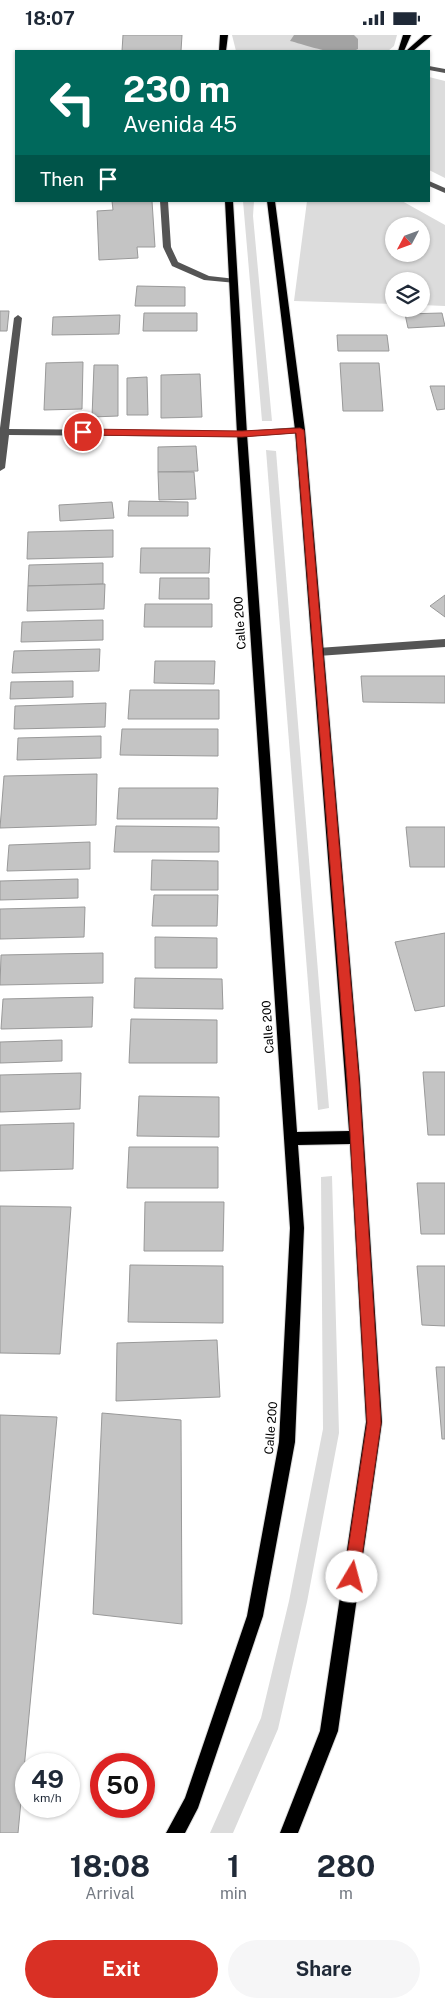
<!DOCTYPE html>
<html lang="en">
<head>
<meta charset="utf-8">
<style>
	:root { --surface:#fff; --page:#f6f6f7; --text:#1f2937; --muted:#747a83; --accent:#d93025 }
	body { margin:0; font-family:"Public Sans",sans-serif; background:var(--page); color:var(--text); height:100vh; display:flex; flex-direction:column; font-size:19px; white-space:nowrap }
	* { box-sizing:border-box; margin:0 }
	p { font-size:16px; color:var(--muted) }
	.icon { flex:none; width:28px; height:28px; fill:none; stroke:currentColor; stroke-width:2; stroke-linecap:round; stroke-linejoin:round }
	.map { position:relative; height:1798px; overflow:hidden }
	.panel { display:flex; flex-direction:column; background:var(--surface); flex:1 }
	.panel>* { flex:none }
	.banner { position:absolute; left:15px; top:15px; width:415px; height:152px; border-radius:0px; box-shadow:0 1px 4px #0004; background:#00695c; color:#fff; overflow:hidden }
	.needle { width:32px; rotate:229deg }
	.fabs { position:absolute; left:385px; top:182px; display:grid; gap:10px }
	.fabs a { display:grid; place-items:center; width:45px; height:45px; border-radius:50%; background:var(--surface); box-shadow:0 1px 4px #0004; font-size:25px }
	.speed { position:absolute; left:15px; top:1718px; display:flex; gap:10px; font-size:25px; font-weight:700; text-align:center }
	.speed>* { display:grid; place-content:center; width:65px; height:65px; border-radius:50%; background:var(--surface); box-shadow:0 1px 4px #0004; line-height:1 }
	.speed small { font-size:12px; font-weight:400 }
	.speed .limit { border:8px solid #d22; background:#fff; color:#111 }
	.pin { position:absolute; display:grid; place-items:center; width:42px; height:42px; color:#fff; margin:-21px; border:2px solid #fff; border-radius:50%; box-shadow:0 1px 5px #0007 }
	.me { position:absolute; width:55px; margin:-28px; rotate:8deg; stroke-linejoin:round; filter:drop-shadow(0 0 4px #0008) }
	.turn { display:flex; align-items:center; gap:18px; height:105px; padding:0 25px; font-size:22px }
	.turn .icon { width:65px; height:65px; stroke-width:2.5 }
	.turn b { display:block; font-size:35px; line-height:42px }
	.then { display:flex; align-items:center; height:48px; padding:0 25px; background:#0003; gap:10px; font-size:19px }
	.eta { display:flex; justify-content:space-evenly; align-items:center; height:85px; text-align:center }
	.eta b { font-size:30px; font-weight:700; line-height:35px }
	.cta { display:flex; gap:10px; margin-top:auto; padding:10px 25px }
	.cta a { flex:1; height:58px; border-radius:30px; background:var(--accent); color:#fff; font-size:20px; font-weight:700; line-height:58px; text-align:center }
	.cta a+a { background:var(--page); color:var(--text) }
	.status { display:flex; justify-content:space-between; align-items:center; height:35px; padding:0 25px; background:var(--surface); direction:ltr }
	.status svg { height:14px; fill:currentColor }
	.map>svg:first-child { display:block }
</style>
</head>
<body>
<div class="status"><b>18:07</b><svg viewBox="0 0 49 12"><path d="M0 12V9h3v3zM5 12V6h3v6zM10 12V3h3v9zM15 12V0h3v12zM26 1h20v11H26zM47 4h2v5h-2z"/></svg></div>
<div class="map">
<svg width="445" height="1798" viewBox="0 0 445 1798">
	<rect width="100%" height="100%" fill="#fff"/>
	<g fill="#dcdcdc" fill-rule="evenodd">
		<path d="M232 0H397L394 11 388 16H236Z"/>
		<path d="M429 42 445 46V143L429 135Z"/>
		<path d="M243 166H254L253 181 272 386H262Z"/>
		<path d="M307 166H402L445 190V271L421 270V246H394V269L294 266ZM421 191V219H394V191Z"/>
		<path d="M266 415 276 416 329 1073 318 1075Z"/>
		<path d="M332 1141 339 1398 307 1567 278 1694 233 1798H210L261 1683 289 1566 323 1394 321 1142Z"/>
	</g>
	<path fill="#a3a3a3" d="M294 0H354L358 4V14C343 24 306 10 290 6Z"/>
	<g fill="#c4c4c4" stroke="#999">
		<path d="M123 0H182L181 16H122Z"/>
		<path d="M112 166H152L155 212H137L138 223 99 225 97 176 113 175Z"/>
		<path d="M137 251 185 252V271H135Z"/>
		<path d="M0 276H9L7 296H0Z"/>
		<path d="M144 278H197V296H143Z"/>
		<path d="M442 278 445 291 408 293 405 279Z"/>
		<path d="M120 280 119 299 52 300 53 282Z"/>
		<path d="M337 300H387L389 316H338Z"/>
		<path d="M83 327 82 374 44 375 46 328Z"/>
		<path d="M340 328H379L383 376H343Z"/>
		<path d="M94 330H118V381L92 382Z"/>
		<path d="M200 339 202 382 161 383V340Z"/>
		<path d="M147 342 148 380H127V343Z"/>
		<path d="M430 351H445V374L437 375Z"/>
		<path d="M196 411 198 436 158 437V412Z"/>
		<path d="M158 437H194L196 464 159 465Z"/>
		<path d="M129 466 188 467V481H128Z"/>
		<path d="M112 467 114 483 60 486 59 470Z"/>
		<path d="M113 495V522L27 524 28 497Z"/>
		<path d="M141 513H210L209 538H140Z"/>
		<path d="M103 528V549L28 551 29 530Z"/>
		<path d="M160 543H209V564H159Z"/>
		<path d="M105 549 104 574 27 576 28 551Z"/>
		<path d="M445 560V582L430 571Z"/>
		<path d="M145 569H212V592H144Z"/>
		<path d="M103 585V605L21 607 22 587Z"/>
		<path d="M100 614 99 636 12 638 14 616Z"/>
		<path d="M155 626H215L214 649 154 648Z"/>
		<path d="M361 641H445V668L363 667Z"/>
		<path d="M73 646V662L10 664 11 647Z"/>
		<path d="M130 655H219V684H128Z"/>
		<path d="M106 668 105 692 14 694 15 671Z"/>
		<path d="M122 694H218V721L120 720Z"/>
		<path d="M101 701V723L17 725 18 703Z"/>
		<path d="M97 739 96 790 0 793 4 741Z"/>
		<path d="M119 753H218L217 784H117Z"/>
		<path d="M116 791 219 792V817H114Z"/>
		<path d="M406 792H445V832H410Z"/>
		<path d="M90 807V834L7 836 9 810Z"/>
		<path d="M152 825 218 826V855H151Z"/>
		<path d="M78 844V863L0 865V846Z"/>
		<path d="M154 860H218L217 891H152Z"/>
		<path d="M85 872 84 902 0 904V874Z"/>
		<path d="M445 898V971L415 976 395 907Z"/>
		<path d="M155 902 217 903V933H155Z"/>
		<path d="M103 918V948L0 950 1 920Z"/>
		<path d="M135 943 222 944 223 974 134 973Z"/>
		<path d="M93 962 92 992 1 994 3 964Z"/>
		<path d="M131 984 217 985V1028H129Z"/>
		<path d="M62 1005V1026L0 1028V1007Z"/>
		<path d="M423 1037H445V1100H428Z"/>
		<path d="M81 1038 80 1074 0 1077V1040Z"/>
		<path d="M139 1061 219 1062V1102L137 1101Z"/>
		<path d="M74 1088 73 1134 0 1136V1090Z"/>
		<path d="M129 1112H218V1153H127Z"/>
		<path d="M417 1148H445V1199H421Z"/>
		<path d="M145 1167H224L223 1216H144Z"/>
		<path d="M0 1171 71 1172 60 1319 0 1318Z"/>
		<path d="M130 1230 223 1231V1288L128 1287Z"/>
		<path d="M417 1231H445V1291L422 1290Z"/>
		<path d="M217 1305 220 1362 116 1366 117 1308Z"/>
		<path d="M436 1332H445V1404H442Z"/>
		<path d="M102 1378 181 1385 182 1589 93 1579Z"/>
		<path d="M0 1380 57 1382 18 1798H0Z"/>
	</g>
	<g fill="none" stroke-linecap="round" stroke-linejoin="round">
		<defs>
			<g id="major">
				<path d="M220 0H228L226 16H219Z"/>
				<path d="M403 0H411L404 16H398Z"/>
				<path d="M424 0H432L413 16H406Z"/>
				<path d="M225 166H233L247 399 297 1097 349 1096 295 395 267 166H275L305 395 360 1045 382 1387 338 1696 298 1798H280L320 1696 366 1387 350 1109 298 1110 304 1193 295 1407 263 1581 198 1773 185 1798H166L185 1763 247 1581 279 1407 290 1193 237 399Z"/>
			</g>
		</defs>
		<use href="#major" stroke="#dbdbdb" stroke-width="2"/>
		<g fill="#555" fill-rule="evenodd">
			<path d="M429 31 445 34V38L429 35Z"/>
			<path d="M429 146 445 153V158L429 151Z"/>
			<path d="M160 166H168L171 212 178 227 209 241 236 244V248L204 245 172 231 163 212Z"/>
			<path d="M18 280 22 283 9 394 242 396 300 392 305 395 300 398 242 402 9 400 5 433 0 436V393L14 283Z"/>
			<path d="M445 604V612L318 621 313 617 318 613Z"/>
		</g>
		<use href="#major" fill="#000" fill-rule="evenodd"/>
	</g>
	<path fill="#d93025" stroke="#8d1f18" d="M300 393 304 395 359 1045 381 1388 359 1542 357 1547 352 1549 346 1547 344 1542 367 1388 347 1045 296 398 242 402 83 400 79 397 83 394 242 396Z"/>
	<g text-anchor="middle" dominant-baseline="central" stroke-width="4" stroke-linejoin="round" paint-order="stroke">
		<g font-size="12" fill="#000" stroke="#fff">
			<text transform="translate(240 588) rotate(-94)">Calle 200</text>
			<text transform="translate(268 992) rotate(-94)">Calle 200</text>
			<text transform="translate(271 1393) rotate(-85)">Calle 200</text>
		</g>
	</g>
</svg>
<div class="fabs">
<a><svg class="needle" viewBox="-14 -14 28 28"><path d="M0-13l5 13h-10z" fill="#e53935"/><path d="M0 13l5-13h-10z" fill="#747a83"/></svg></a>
<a><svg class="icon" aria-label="layers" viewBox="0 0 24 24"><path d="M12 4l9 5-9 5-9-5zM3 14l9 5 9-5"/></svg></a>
</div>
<div class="speed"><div>49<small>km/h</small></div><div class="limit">50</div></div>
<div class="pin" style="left:83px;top:397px;background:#d93025"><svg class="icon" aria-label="arrive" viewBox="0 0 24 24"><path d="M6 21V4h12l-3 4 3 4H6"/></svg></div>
<svg class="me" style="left:352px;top:1542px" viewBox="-20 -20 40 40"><circle r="19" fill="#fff"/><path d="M0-13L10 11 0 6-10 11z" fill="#d93025"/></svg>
<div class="banner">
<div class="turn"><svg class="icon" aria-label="left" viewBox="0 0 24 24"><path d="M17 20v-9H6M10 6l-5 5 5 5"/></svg><div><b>230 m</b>Avenida 45</div></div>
<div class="then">Then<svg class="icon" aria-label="arrive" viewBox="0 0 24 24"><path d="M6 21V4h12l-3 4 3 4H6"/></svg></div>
</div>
</div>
<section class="panel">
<div class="eta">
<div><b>18:08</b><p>Arrival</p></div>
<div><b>1</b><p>min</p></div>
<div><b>280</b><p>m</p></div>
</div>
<div class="cta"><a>Exit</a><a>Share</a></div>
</section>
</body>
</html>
